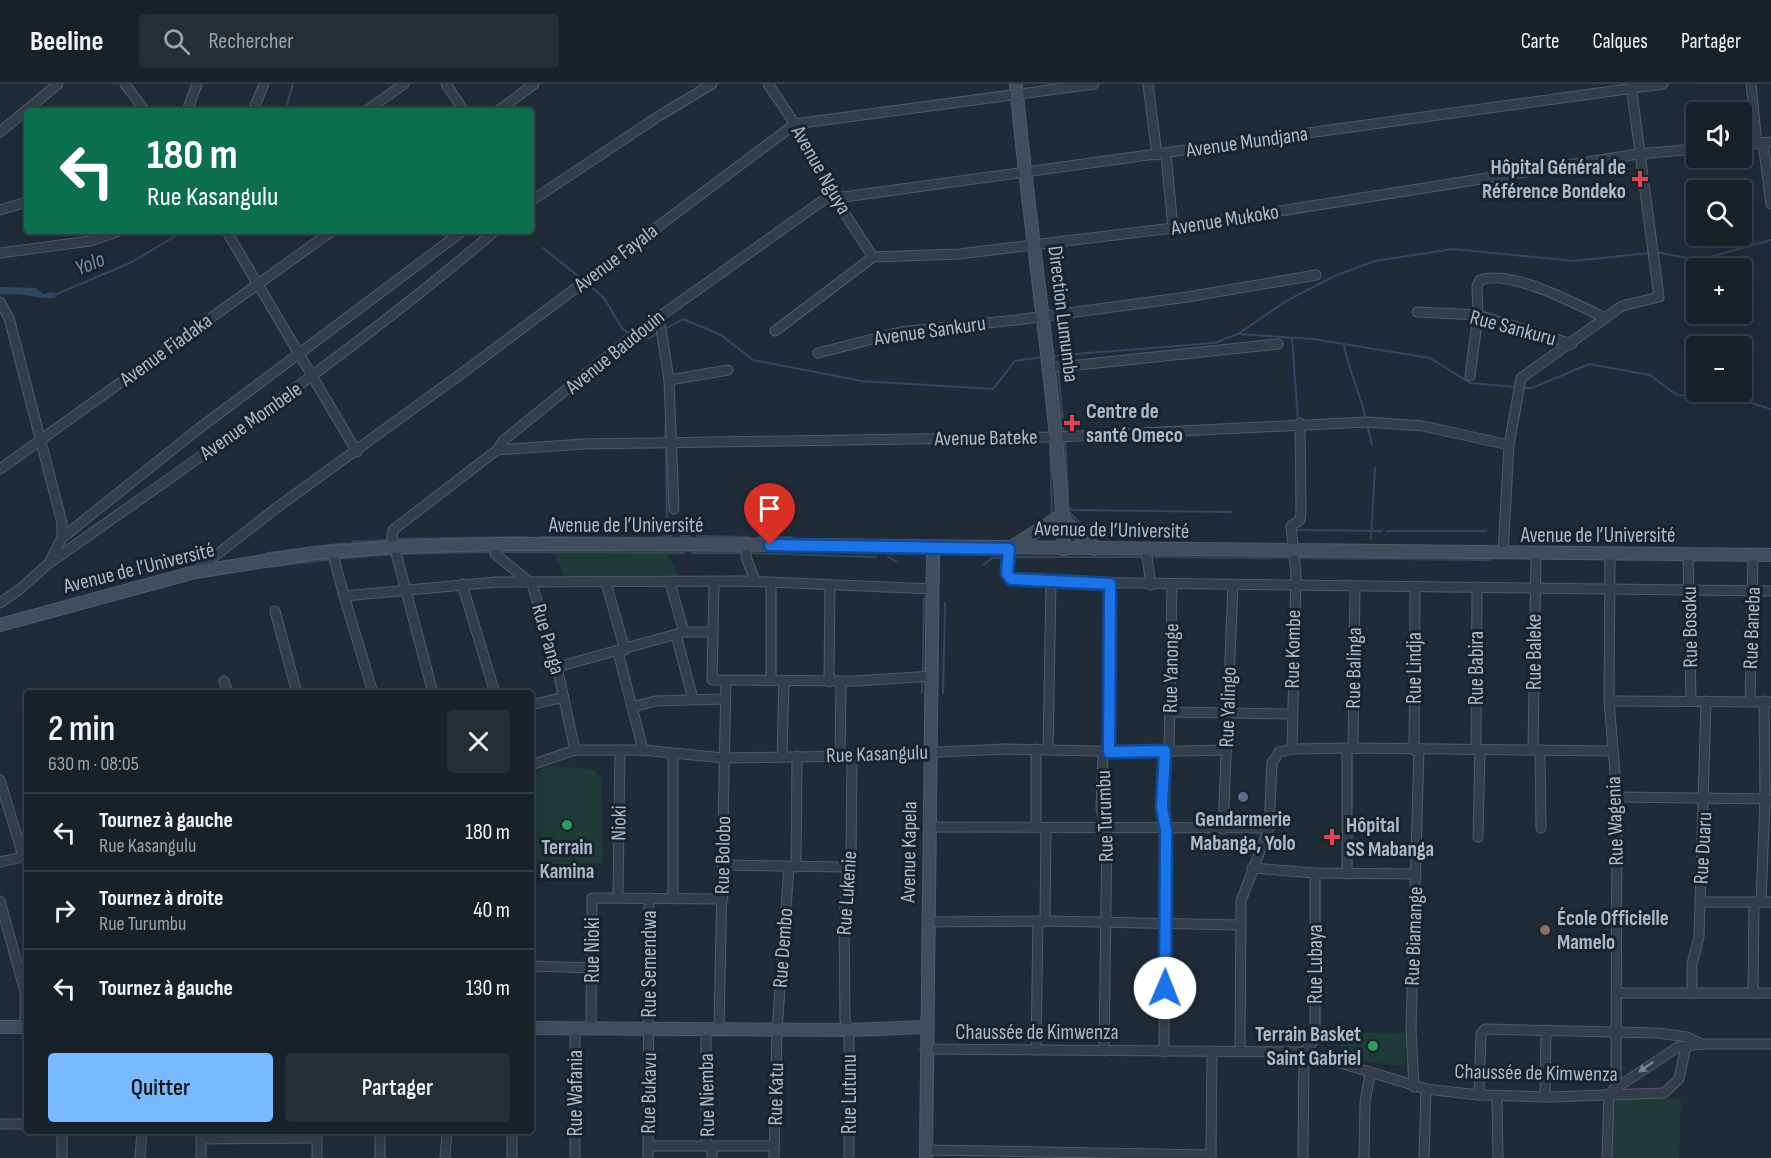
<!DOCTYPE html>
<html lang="fr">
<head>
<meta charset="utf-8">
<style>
	:root { --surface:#17212a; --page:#242e36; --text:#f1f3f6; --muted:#9ea3a8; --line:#363e47; --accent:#78bafe }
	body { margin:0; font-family:"Sofia Sans Condensed",sans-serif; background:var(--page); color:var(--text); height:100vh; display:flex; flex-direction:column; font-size:22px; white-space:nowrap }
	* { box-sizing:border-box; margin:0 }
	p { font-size:20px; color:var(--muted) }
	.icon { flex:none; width:33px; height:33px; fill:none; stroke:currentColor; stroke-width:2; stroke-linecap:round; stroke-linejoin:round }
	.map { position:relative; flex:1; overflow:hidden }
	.drawer { position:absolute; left:24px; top:606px; width:510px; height:444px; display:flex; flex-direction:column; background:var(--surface); border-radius:6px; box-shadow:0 6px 24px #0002,0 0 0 2px var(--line) }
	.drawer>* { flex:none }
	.guide { position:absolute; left:24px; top:24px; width:510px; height:126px; border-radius:6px; box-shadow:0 6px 24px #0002,0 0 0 2px var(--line); background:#0b6e4f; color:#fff; overflow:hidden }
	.tools { position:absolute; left:1686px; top:18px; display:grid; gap:12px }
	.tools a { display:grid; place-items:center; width:66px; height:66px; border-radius:6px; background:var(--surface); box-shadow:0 6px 24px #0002,0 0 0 2px var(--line); font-size:30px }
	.pin { position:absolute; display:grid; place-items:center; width:51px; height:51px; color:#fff; margin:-62px -26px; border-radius:50% 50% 50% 0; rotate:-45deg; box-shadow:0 0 6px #0007 }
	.pin .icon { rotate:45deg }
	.me { position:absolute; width:66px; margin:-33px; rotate:1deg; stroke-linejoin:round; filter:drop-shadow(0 0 4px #0008) }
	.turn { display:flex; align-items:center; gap:21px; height:126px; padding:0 24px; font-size:27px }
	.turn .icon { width:78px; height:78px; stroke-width:2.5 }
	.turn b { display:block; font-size:42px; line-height:51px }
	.round { display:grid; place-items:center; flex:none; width:63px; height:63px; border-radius:6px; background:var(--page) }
	.overview { display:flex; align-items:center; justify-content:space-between; height:102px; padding:0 24px }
	h1 { font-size:36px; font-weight:600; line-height:45px }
	.cta { display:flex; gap:12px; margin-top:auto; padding:12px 24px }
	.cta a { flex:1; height:69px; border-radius:6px; background:var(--accent); color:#111; font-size:24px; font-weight:600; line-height:69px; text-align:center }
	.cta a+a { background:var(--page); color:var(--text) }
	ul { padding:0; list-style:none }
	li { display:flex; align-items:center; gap:18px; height:78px; padding:0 24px; border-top:2px solid var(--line) }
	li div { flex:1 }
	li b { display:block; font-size:22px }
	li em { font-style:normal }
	header { display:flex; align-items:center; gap:36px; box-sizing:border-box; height:84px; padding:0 30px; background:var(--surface); border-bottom:2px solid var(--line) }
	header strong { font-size:28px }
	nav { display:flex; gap:33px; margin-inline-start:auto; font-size:21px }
	.search { width:420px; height:54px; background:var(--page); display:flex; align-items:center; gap:15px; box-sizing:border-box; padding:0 21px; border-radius:6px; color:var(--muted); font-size:22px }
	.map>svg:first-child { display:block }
</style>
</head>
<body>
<header>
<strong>Beeline</strong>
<div class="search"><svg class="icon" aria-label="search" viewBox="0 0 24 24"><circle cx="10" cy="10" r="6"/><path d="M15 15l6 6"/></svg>Rechercher</div>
<nav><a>Carte</a><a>Calques</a><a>Partager</a></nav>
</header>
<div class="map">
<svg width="1771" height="1074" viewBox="0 0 1771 1074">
	<rect width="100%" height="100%" fill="#1f2c38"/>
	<g fill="#203939">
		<path d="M554 469 667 470 681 495 565 493Z"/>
		<path d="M544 681 592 685 601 694 603 779 534 781 531 700Z"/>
		<path d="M1345 948 1406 949 1404 982 1338 975Z"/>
		<path d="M1610 1013 1681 1015 1679 1074H1609Z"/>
	</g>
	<path fill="#2f485f" d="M0 203 36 204 43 210 53 208 56 214C39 215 31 211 15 210 10 210 5 211 0 210Z"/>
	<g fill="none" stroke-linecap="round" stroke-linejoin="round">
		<g stroke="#2f485f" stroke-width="2">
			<path d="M285 27 293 0"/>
			<path d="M543 164 583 196"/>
			<path d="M1655 168 1699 176 1771 156"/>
			<path d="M588 200 604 214 623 246 630 248"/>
			<path d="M52 212 130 179 184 147"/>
			<path d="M665 245 683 235 721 251 753 276 862 297 993 305 1015 277 1043 273"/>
			<path d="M1238 250 1313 255 1430 274 1470 299 1516 303"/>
			<path d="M638 251 648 255 658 249"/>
			<path d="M1292 254 1298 337"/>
			<path d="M1344 262C1349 288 1361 310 1366 336"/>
			<path d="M1051 272 1214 259 1238 250 1286 217 1337 191 1375 177 1453 165 1574 177 1649 169"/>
			<path d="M1058 285 1064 348"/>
			<path d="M1522 304H1532L1589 280 1650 291 1677 311 1730 312 1771 325"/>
			<path d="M1367 341 1372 360"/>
			<path d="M665 356 666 334"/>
			<path d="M1050 356 1052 430"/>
			<path d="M1065 356 1069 428 1099 458"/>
			<path d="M666 362 667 452H672"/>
			<path d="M1069 423 1072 426 1232 428"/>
			<path d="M1297 446 1382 447"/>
			<path d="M1387 447H1486"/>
			<path d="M681 452H689"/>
			<path d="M697 452 750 453"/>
			<path d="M1017 452 1027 446"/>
			<path d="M541 453 650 454"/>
			<path d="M759 453H791L797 456"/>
			<path d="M654 454 667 452"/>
			<path d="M1371 454 1375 384"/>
			<path d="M394 455 526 453"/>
			<path d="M352 458 388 456"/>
			<path d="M499 468 684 469"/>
			<path d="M267 469 346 459"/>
			<path d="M692 469H743"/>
			<path d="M750 469 876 473"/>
			<path d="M400 470 492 468"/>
			<path d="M888 473 897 478"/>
			<path d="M1011 473H1143"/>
			<path d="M1151 473 1292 474"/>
			<path d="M1298 474 1490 476"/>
			<path d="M337 475 393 470"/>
			<path d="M983 481 992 474 1005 473"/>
			<path d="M269 483 332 475"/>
			<path d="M923 590 924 513"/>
			<path d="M922 609V597"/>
			<path d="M943 609 945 519"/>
		</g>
		<defs>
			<g id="street">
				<path d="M125 0 145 27"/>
				<path d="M446 0 464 27"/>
				<path d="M768 0 795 40 832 110 873 173"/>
				<path d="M1148 0 1157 71"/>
				<path d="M1751 0 1757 60"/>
				<path d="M187 27 197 0"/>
				<path d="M253 27 264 0"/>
				<path d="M366 27 404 0"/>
				<path d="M498 27 534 0"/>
				<path d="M0 48 58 0"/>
				<path d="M1763 59 1771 120"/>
				<path d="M1742 61 1771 58"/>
				<path d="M1166 70 1173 144"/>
				<path d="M531 117 659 32 712 0"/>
				<path d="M0 126 27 118"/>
				<path d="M227 148 357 368"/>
				<path d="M0 169 90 157 119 147"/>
				<path d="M0 218 9 234 62 439V454L51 475"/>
				<path d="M1417 228 1478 231 1572 260"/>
				<path d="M659 232 669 296 674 425"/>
				<path d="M775 247 873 173 959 170 1173 144 1638 70 1696 65"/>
				<path d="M818 269 900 248 1016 236 1187 213 1316 191"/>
				<path d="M1050 284 1278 260"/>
				<path d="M1470 292 1478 231 1477 202 1480 196C1511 185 1576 220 1605 234"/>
				<path d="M669 296 728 286"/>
				<path d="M497 366 583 360 1058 353 1367 338 1423 342 1509 361"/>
				<path d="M0 385 332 147"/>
				<path d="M62 454 197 346 460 149"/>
				<path d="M496 460 495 470 532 500 557 583 575 666"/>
				<path d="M746 461V473L755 497"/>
				<path d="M1009 465 1007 489 1011 495 1051 498 1771 507"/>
				<path d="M1146 466 1151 501"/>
				<path d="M332 467 344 512"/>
				<path d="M1503 470 1509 361 1521 294 1622 222 1659 213 1631 1"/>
				<path d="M1688 470 1691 617"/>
				<path d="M1610 471 1609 617 1617 713 1616 1003"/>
				<path d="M197 486 275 425 465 287 795 40 1094 0"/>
				<path d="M606 499 625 566"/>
				<path d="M670 499 684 548"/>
				<path d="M714 499 712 596 856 597 933 592"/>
				<path d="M462 500 495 609"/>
				<path d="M0 519 20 505 48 480C200 373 353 268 495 147"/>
				<path d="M275 527 297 609"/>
				<path d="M676 551 693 615"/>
				<path d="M618 568 643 666"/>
				<path d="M557 583 684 548H713"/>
				<path d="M771 596V498"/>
				<path d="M224 597 228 609"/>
				<path d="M829 598 830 500"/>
				<path d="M373 609 344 512 496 498 743 497 933 505"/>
				<path d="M433 609 392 454 393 446 497 366 504 356 631 253 832 110 844 113 1663 0"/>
				<path d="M1609 617 1771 618"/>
				<path d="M1750 618 1753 471"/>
				<path d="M531 621 564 613"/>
				<path d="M633 623 655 617 725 615"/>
				<path d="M1171 628 1291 630"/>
				<path d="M1353 664 1355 503"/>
				<path d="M1292 665 1296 490 1291 442 1300 436 1301 428 1300 339"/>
				<path d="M1476 665 1477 503"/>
				<path d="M1048 666 1051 498"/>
				<path d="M1414 666 1415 502"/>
				<path d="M1533 666 1536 470"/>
				<path d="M1540 666 1541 744"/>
				<path d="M1169 667 1172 501"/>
				<path d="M782 672 784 597"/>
				<path d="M840 672 841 598"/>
				<path d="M531 681 575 666H643L724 674 852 672 1005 665 1141 668 1226 666"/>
				<path d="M0 696 23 772"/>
				<path d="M1617 713 1771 715"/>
				<path d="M928 743 1269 744"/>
				<path d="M1036 743V665"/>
				<path d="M1223 745 1233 501"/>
				<path d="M1478 753 1480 666"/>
				<path d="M0 778 27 772"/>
				<path d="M723 781 847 783"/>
				<path d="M796 783 797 672"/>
				<path d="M1252 784 1315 789 1416 790"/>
				<path d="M1347 790V665"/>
				<path d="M618 813 620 666"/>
				<path d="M673 814V670"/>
				<path d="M0 817 25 908V943"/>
				<path d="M1700 818H1771"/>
				<path d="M1761 818 1765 716 1764 617"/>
				<path d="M1045 837 1046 744"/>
				<path d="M928 838 1045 837 1241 841"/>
				<path d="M531 882 592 884"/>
				<path d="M1618 909H1771"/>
				<path d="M1692 909V880L1699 853 1706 617"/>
				<path d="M1753 909 1754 818"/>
				<path d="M591 945 592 814 723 815"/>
				<path d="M706 945V1057L712 1067V1074"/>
				<path d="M719 945 726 596"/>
				<path d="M925 965 1304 968 1426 1005 1479 1011 1549 1013 1664 1009 1679 995 1686 962"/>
				<path d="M1036 966 1038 837"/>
				<path d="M1104 967 1107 745 1101 725 1103 672 1109 667 1110 500"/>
				<path d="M1240 967 1241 817 1269 744 1272 679 1279 668 1292 665 1353 664 1612 667"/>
				<path d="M1164 968 1165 667"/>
				<path d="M1414 1003 1411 945 1419 666"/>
				<path d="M1613 1006 1678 963 1701 960H1771"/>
				<path d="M1479 1011 1481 950 1485 945 1658 949 1687 953 1701 960"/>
				<path d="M1497 1012 1498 1074"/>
				<path d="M1545 1013 1546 946"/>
				<path d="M0 1040H27"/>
				<path d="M201 1047V1074"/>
				<path d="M201 1055 317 1054"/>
				<path d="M648 1062H774"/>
				<path d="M926 1066 1211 1071"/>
				<path d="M62 1074V1047"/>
				<path d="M140 1074 142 1047"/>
				<path d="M317 1074V1047"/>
				<path d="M380 1074V1047"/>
				<path d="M445 1074 447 1047"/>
				<path d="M512 1074V1047"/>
				<path d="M575 1074V945"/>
				<path d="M648 1074 649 814"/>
				<path d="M774 1074 777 946 789 783"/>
				<path d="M849 1074V946L845 936 844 838 847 783 851 777 852 672"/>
				<path d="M1211 1074 1212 967"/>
				<path d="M1303 1074 1304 968 1312 959 1315 945V789"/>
				<path d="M1364 1074 1365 1018 1370 990"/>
				<path d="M1424 1074 1426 1005"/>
				<path d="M1607 1074 1609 1010"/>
			</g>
			<g id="secondary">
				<path d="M1016 0C1030 155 1057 309 1064 465"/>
				<path d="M1010 464 1062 431 1067 439 1095 465"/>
				<path d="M0 541 195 488 315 469 395 463 496 460 809 461 1771 471"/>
				<path d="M0 943H27"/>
				<path d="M531 944 849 946 926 943"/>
				<path d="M926 1074 933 464"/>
			</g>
		</defs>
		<use href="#street" stroke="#505c67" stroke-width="11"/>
		<use href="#secondary" stroke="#505c67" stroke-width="14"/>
		<use href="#street" stroke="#323e49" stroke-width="9"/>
		<use href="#secondary" stroke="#404d5c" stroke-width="12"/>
	</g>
	<defs><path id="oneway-solid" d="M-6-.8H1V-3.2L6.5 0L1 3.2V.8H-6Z" transform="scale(1.5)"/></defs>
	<use fill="#75828e" href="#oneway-solid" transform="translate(1646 983) rotate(145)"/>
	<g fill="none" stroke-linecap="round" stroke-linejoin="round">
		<defs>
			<path id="route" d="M770 461 1009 465 1007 489 1011 495 1110 500 1109 668 1165 667 1162 723 1166 746 1165 904"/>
		</defs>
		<use href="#route" stroke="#114b97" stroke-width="15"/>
		<use href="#route" stroke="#1a73e8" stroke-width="10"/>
	</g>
	<g fill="#e0444e" stroke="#18232d" stroke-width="2">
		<path d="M1637 86h6v6h6v6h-6v6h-6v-6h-6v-6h6z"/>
		<path d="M1069 330h6v6h6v6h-6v6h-6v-6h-6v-6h6z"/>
		<path d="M1329 744h6v6h6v6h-6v6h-6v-6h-6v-6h6z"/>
	</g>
	<circle fill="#5c6f8a" stroke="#18232d" stroke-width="2" cx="1243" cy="713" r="6"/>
	<g fill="#2e9e5b" stroke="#18232d" stroke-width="2">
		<circle cx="567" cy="741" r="6"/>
		<circle cx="1373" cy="962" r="6"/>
	</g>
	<circle fill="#8d6e63" stroke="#18232d" stroke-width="2" cx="1545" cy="846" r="6"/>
	<g text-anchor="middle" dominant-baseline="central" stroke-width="6" stroke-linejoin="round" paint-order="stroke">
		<g font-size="21" fill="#acb9c6" stroke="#18232d">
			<text transform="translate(1247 58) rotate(-8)">Avenue Mundjana</text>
			<text transform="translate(821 86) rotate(60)">Avenue Nguya</text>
			<text transform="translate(1225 136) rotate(-9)">Avenue Mukoko</text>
			<text transform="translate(616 174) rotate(-37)">Avenue Fayala</text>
			<text transform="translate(1063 230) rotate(83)">Direction Lumumba</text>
			<text transform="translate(1513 244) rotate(15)">Rue Sankuru</text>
			<text transform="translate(930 247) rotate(-8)">Avenue Sankuru</text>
			<text transform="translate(166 266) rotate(-36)">Avenue Fiadaka</text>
			<text transform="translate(615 268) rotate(-39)">Avenue Baudouin</text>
			<text transform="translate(251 337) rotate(-35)">Avenue Mombele</text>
			<text transform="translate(986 354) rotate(-1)">Avenue Bateke</text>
			<text x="626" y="441">Avenue de l’Université</text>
			<text transform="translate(1112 446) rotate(1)">Avenue de l’Université</text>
			<text x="1598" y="451">Avenue de l’Université</text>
			<text transform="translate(139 484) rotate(-14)">Avenue de l’Université</text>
			<text transform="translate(1690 543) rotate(-91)">Rue Bosoku</text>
			<text transform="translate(1752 544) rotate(-88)">Rue Baneba</text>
			<text transform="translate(548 555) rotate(74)">Rue Panga</text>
			<text transform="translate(1293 565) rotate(-89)">Rue Kombe</text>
			<text transform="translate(1534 568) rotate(-90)">Rue Baleke</text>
			<text transform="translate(1171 584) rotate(-89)">Rue Yanonge</text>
			<text transform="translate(1354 584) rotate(-89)">Rue Balinga</text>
			<text transform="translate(1414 584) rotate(-90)">Rue Lindja</text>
			<text transform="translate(1476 584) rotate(-90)">Rue Babira</text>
			<text transform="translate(1228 623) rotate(-88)">Rue Yalingo</text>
			<text transform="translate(877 670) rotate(-2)">Rue Kasangulu</text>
			<text transform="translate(1105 732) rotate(-92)">Rue Turumbu</text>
			<text transform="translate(1615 737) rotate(-92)">Rue Wagenia</text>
			<text transform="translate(619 739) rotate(-89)">Nioki</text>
			<text transform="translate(1703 764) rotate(-87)">Rue Duaru</text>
			<text transform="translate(909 768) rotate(-89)">Avenue Kapela</text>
			<text transform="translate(723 771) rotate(-89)">Rue Bolobo</text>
			<text transform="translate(847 809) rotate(-86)">Rue Lukenie</text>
			<text transform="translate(1414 852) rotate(-88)">Rue Biamange</text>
			<text transform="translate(783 864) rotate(-86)">Rue Dembo</text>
			<text transform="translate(592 866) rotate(-90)">Rue Nioki</text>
			<text transform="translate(649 880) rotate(-90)">Rue Semendwa</text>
			<text transform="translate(1315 880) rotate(-90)">Rue Lubaya</text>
			<text x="1037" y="948">Chaussée de Kimwenza</text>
			<text transform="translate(1536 989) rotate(1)">Chaussée de Kimwenza</text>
			<text transform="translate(575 1009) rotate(-90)">Rue Wafania</text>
			<text transform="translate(649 1009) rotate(-89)">Rue Bukavu</text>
			<text transform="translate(776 1010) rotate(-89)">Rue Katu</text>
			<text transform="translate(849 1010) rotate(-90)">Rue Lutunu</text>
			<text transform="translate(707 1011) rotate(-91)">Rue Niemba</text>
		</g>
		<g font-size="21" font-weight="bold" fill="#acb9c6" stroke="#18232d" text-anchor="start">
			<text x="1626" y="83" text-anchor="end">Hôpital Général de<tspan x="1626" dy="24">Référence Bondeko</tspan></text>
			<text x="1086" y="327">Centre de<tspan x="1086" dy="24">santé Omeco</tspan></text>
			<text x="1243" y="735" text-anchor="middle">Gendarmerie<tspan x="1243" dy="24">Mabanga, Yolo</tspan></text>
			<text x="1346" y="741">Hôpital<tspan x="1346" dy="24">SS Mabanga</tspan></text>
			<text x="567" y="763" text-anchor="middle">Terrain<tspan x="567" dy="24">Kamina</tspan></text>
			<text x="1557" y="834">École Officielle<tspan x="1557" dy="24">Mamelo</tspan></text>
			<text x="1361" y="950" text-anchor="end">Terrain Basket<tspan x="1361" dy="24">Saint Gabriel</tspan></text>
		</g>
		<g font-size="22" font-style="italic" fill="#6a8dab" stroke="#18232d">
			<text transform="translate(90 180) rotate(-23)">Yolo</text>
		</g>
	</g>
</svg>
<div class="tools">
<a><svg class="icon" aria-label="sound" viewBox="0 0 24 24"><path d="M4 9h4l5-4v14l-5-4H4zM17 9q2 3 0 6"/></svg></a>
<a><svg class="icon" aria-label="search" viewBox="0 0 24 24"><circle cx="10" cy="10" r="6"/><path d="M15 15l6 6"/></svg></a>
<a>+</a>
<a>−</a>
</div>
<div class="pin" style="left:770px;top:461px;background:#d93025"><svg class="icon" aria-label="arrive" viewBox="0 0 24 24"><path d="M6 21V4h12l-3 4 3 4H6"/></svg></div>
<svg class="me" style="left:1165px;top:904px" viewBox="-20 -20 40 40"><circle r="19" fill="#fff"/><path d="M0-13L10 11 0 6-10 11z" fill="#1a73e8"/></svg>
<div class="guide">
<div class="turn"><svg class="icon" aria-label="left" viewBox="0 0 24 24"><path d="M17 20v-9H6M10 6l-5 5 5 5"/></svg><div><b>180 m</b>Rue Kasangulu</div></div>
</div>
<section class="drawer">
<div class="overview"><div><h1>2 min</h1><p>630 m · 08:05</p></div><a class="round"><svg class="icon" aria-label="close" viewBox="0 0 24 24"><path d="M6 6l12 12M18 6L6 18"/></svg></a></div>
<ul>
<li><svg class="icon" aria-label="left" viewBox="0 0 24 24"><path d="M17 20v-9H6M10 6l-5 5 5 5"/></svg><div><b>Tournez à gauche</b><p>Rue Kasangulu</p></div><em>180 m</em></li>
<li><svg class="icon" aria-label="right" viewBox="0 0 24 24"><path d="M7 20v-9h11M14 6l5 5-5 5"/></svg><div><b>Tournez à droite</b><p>Rue Turumbu</p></div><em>40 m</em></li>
<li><svg class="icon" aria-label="left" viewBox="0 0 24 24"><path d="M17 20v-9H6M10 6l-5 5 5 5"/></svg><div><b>Tournez à gauche</b></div><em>130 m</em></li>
</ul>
<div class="cta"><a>Quitter</a><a>Partager</a></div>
</section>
</div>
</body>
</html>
